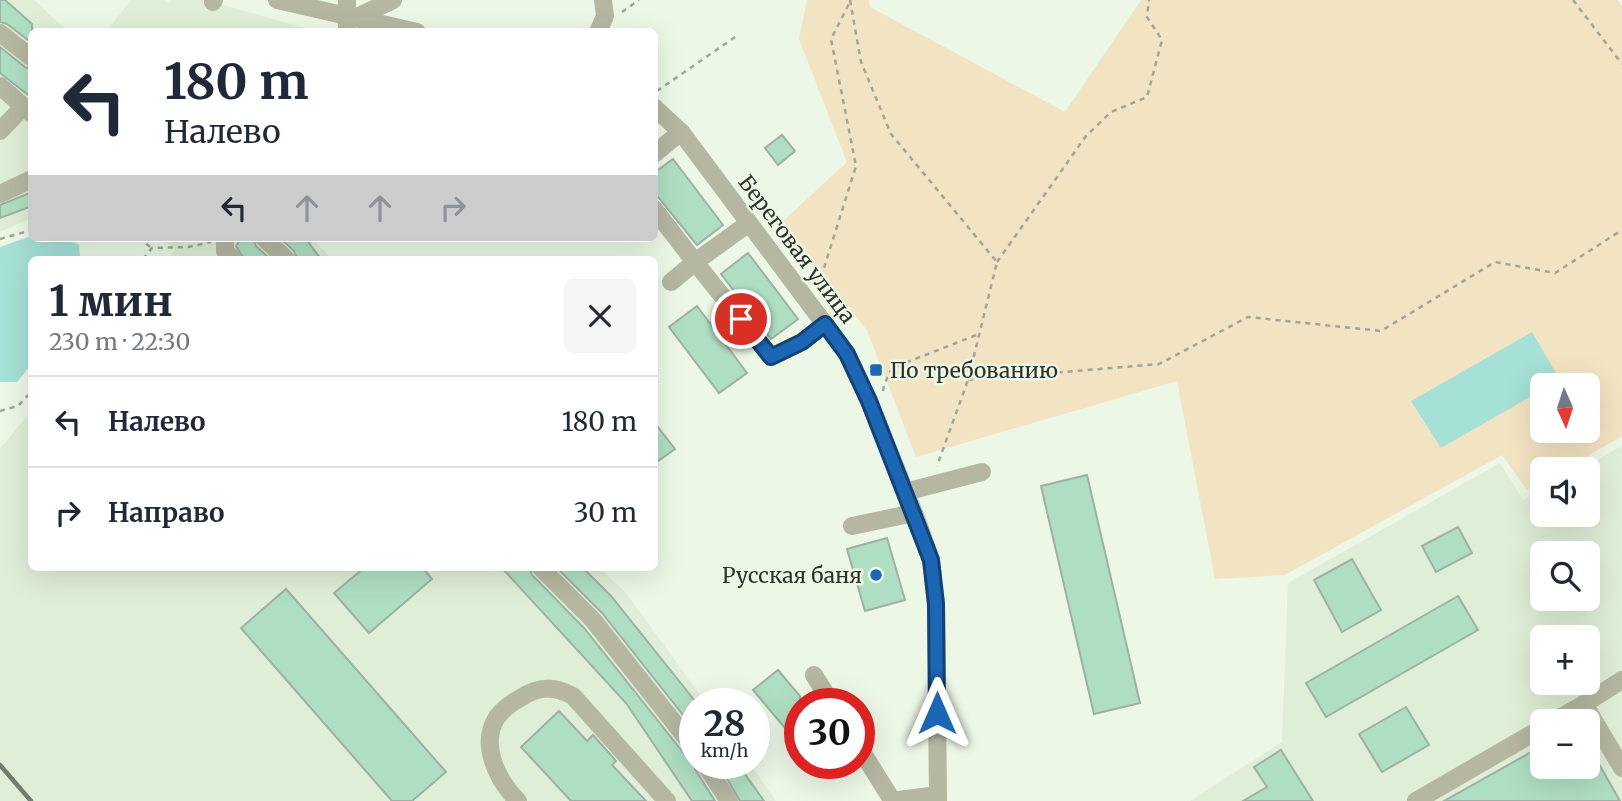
<!DOCTYPE html>
<html lang="ru">
<head>
<meta charset="utf-8">
<style>
	:root { --surface:#fff; --page:#f6f6f7; --text:#1f2937; --muted:#747a83; --line:#e0e1e3 }
	body { margin:0; font-family:Merriweather,serif; background:var(--page); color:var(--text); height:100vh; display:flex; flex-direction:column; font-size:26px; white-space:nowrap }
	* { box-sizing:border-box; margin:0 }
	p { font-size:23px; color:var(--muted) }
	.icon { flex:none; width:38px; height:38px; fill:none; stroke:currentColor; stroke-width:2; stroke-linecap:round; stroke-linejoin:round }
	.map { position:relative; flex:1; overflow:hidden }
	.details { position:absolute; left:28px; top:256px; width:630px; height:315px; display:flex; flex-direction:column; background:var(--surface); border-radius:10px; box-shadow:0 7px 28px #0002 }
	.details>* { flex:none }
	.banner { position:absolute; left:28px; top:28px; width:630px; height:214px; border-radius:10px; box-shadow:0 7px 28px #0002; background:#fff; color:var(--text); overflow:hidden }
	.needle { width:46px; rotate:177deg }
	.buttons { position:absolute; left:1530px; top:373px; display:grid; gap:14px }
	.buttons a { display:grid; place-items:center; width:70px; height:70px; border-radius:10px; background:var(--surface); box-shadow:0 7px 28px #0002; font-size:35px }
	.speed { position:absolute; left:679px; top:688px; display:flex; gap:14px; font-size:35px; font-weight:700; text-align:center }
	.speed>* { display:grid; place-content:center; width:91px; height:91px; border-radius:50%; background:var(--surface); box-shadow:0 7px 28px #0002; line-height:1 }
	.speed small { font-size:18px; font-weight:400 }
	.speed .limit { border:10px solid #d22; background:#fff; color:#111 }
	.pin { position:absolute; display:grid; place-items:center; width:60px; height:60px; color:#fff; margin:-30px; border:4px solid #fff; border-radius:50%; box-shadow:0 2px 7px #0007 }
	.me { position:absolute; width:77px; margin:-38px; rotate:0deg; stroke-linejoin:round; filter:drop-shadow(0 0 5px #0008) }
	.turn { display:flex; align-items:center; gap:24px; height:147px; padding:0 21px; font-size:32px }
	.turn .icon { width:91px; height:91px; stroke-width:2.5 }
	.turn b { display:block; font-size:49px; line-height:60px }
	.lanes { display:flex; align-items:center; height:66px; padding:0 21px; background:#0003; justify-content:center; gap:35px; direction:ltr }
	.lanes .off { opacity:.35 }
	.round { display:grid; place-items:center; flex:none; width:74px; height:74px; border-radius:10px; background:var(--page) }
	.summary { display:flex; align-items:center; justify-content:space-between; height:119px; padding:0 21px }
	h1 { font-size:42px; font-weight:700; line-height:52px }
	ul { padding:0; list-style:none }
	li { display:flex; align-items:center; gap:21px; height:91px; padding:0 21px; border-top:2px solid var(--line) }
	li div { flex:1 }
	li b { display:block; font-size:26px }
	li em { font-style:normal }
	.map>svg:first-child { display:block }
</style>
</head>
<body>
<div class="map">
<svg width="1622" height="801" viewBox="0 0 1622 801">
	<rect width="100%" height="100%" fill="#ecf7e6"/>
	<g fill="#dfeed6" fill-rule="evenodd">
		<path d="M0 0H34L67 31 32 32 31 218 0 232Z"/>
		<path d="M131 0H165L169 3 172 0H206L315 31 106 32Z"/>
		<path d="M161 238H312L332 259H167L175 250Z"/>
		<path d="M31 412 32 567H599L626 593 706 703 695 704V763H749L776 801H0V448Z"/>
		<path d="M1622 446V801H1190L1282 742 1288 583 1500 463 1523 500 1542 490V514H1587V469H1580ZM1542 553H1587V598H1542ZM1542 637H1587V682H1542ZM1542 721H1587V766H1542Z"/>
	</g>
	<path fill="#f2e3c2" fill-rule="evenodd" d="M807 0H869L870 7 1065 112 1141 0H1618L1622 6V436L1565 469H1542V482L1527 490 1502 455 1285 575 1215 579 1177 381 916 457 867 330 781 223 847 162 799 39ZM1542 385H1587V430H1542Z"/>
	<g fill="#a5e1d6">
		<path d="M31 236 32 238H57L79 244 80 259H32L31 365 17 382H0V247Z"/>
		<path d="M1532 332 1560 380 1550 385H1542V390L1441 448 1411 401Z"/>
	</g>
	<g fill="#afdfc2" stroke="#9fb0a5" stroke-width="2">
		<path d="M0 0H5L32 24V43L7 24 0 22Z"/>
		<path d="M0 47 25 67 32 69V98L0 73Z"/>
		<path d="M782 135 795 151 778 165 765 148Z"/>
		<path d="M673 159 723 225 697 245 654 192V173Z"/>
		<path d="M32 192V206L0 218V205Z"/>
		<path d="M241 238H253L256 246 270 259H244L236 246Z"/>
		<path d="M280 238H305L321 259H297L294 251Z"/>
		<path d="M748 253 798 319 771 339 721 274Z"/>
		<path d="M697 306 747 373 719 393 669 327Z"/>
		<path d="M654 422 675 449 654 464Z"/>
		<path d="M1087 475 1140 703 1094 714 1041 486Z"/>
		<path d="M1458 527 1472 553 1436 572 1422 546Z"/>
		<path d="M887 538 905 600 865 611 847 549Z"/>
		<path d="M1352 559 1381 610 1342 632 1314 580Z"/>
		<path d="M365 567H422L432 579 369 633 334 593Z"/>
		<path d="M501 567H529L532 575 584 628 686 756 693 760 695 769 715 801H692L626 703Z"/>
		<path d="M556 567H582L611 596 695 701V730L602 613Z"/>
		<path d="M286 589 446 772 412 801H392L241 628Z"/>
		<path d="M1458 596 1478 630 1326 717 1306 683Z"/>
		<path d="M778 670 800 696V746L753 690Z"/>
		<path d="M1406 707 1429 745 1382 772 1359 734Z"/>
		<path d="M559 711 587 741 593 735 616 761 612 765 646 801H571L521 747Z"/>
		<path d="M1587 743 1620 801H1444L1542 746V766H1587Z"/>
		<path d="M1281 750 1313 801H1243L1267 787 1254 767Z"/>
		<path d="M718 763H737L764 801H740Z"/>
	</g>
	<g fill="none" stroke-linecap="round" stroke-linejoin="round">
		<g stroke="#9fa79a" stroke-width="2.5" stroke-dasharray="5 5" stroke-linecap="butt">
			<path d="M850 0 861 62 891 134 997 262 968 380 937 466"/>
			<path d="M1573 0 1622 64"/>
			<path d="M622 12 639 0"/>
			<path d="M657 91 738 35"/>
			<path d="M138 238 152 248"/>
			<path d="M0 239 32 230"/>
			<path d="M143 259 152 248 188 247 211 242"/>
			<path d="M997 262 1086 136 1111 112 1147 97 1162 40 1147 17 1149 0"/>
			<path d="M818 287 856 166 831 39 850 2"/>
			<path d="M968 380 1159 364 1248 317 1381 331 1495 262 1555 273 1622 230"/>
			<path d="M883 391 884 385 892 368 979 334"/>
			<path d="M0 411 18 406 32 391"/>
		</g>
		<g stroke="#b5b7a2" stroke-width="18">
			<path d="M277 0 417 32"/>
			<path d="M213 2 214 0"/>
			<path d="M355 18 393 0"/>
			<path d="M347 32V0"/>
			<path d="M598 32 605 16 603 0"/>
			<path d="M0 33 32 58"/>
			<path d="M0 86 32 114"/>
			<path d="M654 107 681 132 847 354 869 401 918 523 931 560 936 604 938 801"/>
			<path d="M0 131 23 107"/>
			<path d="M654 154 681 132"/>
			<path d="M0 194 32 179"/>
			<path d="M654 209 695 262 671 282"/>
			<path d="M749 223 695 262 771 357 802 342 825 324"/>
			<path d="M264 238 286 259"/>
			<path d="M225 241V251L233 259"/>
			<path d="M905 492 982 472"/>
			<path d="M852 526 914 513"/>
			<path d="M540 567 593 620 695 749"/>
			<path d="M814 675 832 704"/>
			<path d="M1584 704 1622 680"/>
			<path d="M1554 721 1584 704 1622 768"/>
			<path d="M859 747 892 800"/>
			<path d="M704 763 729 801"/>
			<path d="M518 801C498 781 479 745 497 717 503 709 513 702 522 697 540 686 553 686 573 696L667 801"/>
			<path d="M891 801 938 795"/>
			<path d="M1416 801 1542 728"/>
		</g>
		<path stroke="#747b70" stroke-width="4.5" d="M0 765 31 801"/>
	</g>
	<g fill="none" stroke-linecap="round" stroke-linejoin="round">
		<defs>
			<path id="route" d="M741 319 771 357 802 342 825 324 847 354 869 401 931 560 936 604 937 713"/>
		</defs>
		<use href="#route" stroke="#124276" stroke-width="18"/>
		<use href="#route" stroke="#1b66b5" stroke-width="12"/>
	</g>
	<g fill="#1b66b5" stroke="#ecf7e6" stroke-width="2.5">
		<rect x="869" y="363" width="14" height="14" rx="3.5"/>
		<circle cx="876" cy="575" r="7"/>
	</g>
	<g text-anchor="middle" dominant-baseline="central" stroke-width="5" stroke-linejoin="round" paint-order="stroke">
		<g font-size="21" fill="#2e322b" stroke="#ecf7e6">
			<text transform="translate(797 249) rotate(53)">Береговая улица</text>
		</g>
		<g font-size="21" fill="#2e322b" stroke="#ecf7e6" text-anchor="start">
			<text x="890" y="370">По требованию</text>
			<text x="862" y="575" text-anchor="end">Русская баня</text>
		</g>
	</g>
</svg>
<div class="buttons">
<a><svg class="needle" viewBox="-14 -14 28 28"><path d="M0-13l5 13h-10z" fill="#e53935"/><path d="M0 13l5-13h-10z" fill="#747a83"/></svg></a>
<a><svg class="icon" aria-label="sound" viewBox="0 0 24 24"><path d="M4 9h4l5-4v14l-5-4H4zM17 9q2 3 0 6"/></svg></a>
<a><svg class="icon" aria-label="search" viewBox="0 0 24 24"><circle cx="10" cy="10" r="6"/><path d="M15 15l6 6"/></svg></a>
<a>+</a>
<a>−</a>
</div>
<div class="speed"><div>28<small>km/h</small></div><div class="limit">30</div></div>
<div class="pin" style="left:741px;top:319px;background:#d93025"><svg class="icon" aria-label="arrive" viewBox="0 0 24 24"><path d="M6 21V4h12l-3 4 3 4H6"/></svg></div>
<svg class="me" style="left:937px;top:713px" viewBox="-20 -20 40 40"><path d="M0-17L14 15 0 8-14 15z" fill="#1b66b5" stroke="#fff" stroke-width="4"/></svg>
<div class="banner">
<div class="turn"><svg class="icon" aria-label="left" viewBox="0 0 24 24"><path d="M17 20v-9H6M10 6l-5 5 5 5"/></svg><div><b>180 m</b>Налево</div></div>
<div class="lanes"><svg class="icon" aria-label="left" viewBox="0 0 24 24"><path d="M17 20v-9H6M10 6l-5 5 5 5"/></svg><svg class="icon off" aria-label="ahead" viewBox="0 0 24 24"><path d="M12 20V5M6 11l6-6 6 6"/></svg><svg class="icon off" aria-label="ahead" viewBox="0 0 24 24"><path d="M12 20V5M6 11l6-6 6 6"/></svg><svg class="icon off" aria-label="right" viewBox="0 0 24 24"><path d="M7 20v-9h11M14 6l5 5-5 5"/></svg></div>
</div>
<section class="details">
<div class="summary"><div><h1>1 мин</h1><p>230 m · 22:30</p></div><a class="round"><svg class="icon" aria-label="close" viewBox="0 0 24 24"><path d="M6 6l12 12M18 6L6 18"/></svg></a></div>
<ul>
<li><svg class="icon" aria-label="left" viewBox="0 0 24 24"><path d="M17 20v-9H6M10 6l-5 5 5 5"/></svg><div><b>Налево</b></div><em>180 m</em></li>
<li><svg class="icon" aria-label="right" viewBox="0 0 24 24"><path d="M7 20v-9h11M14 6l5 5-5 5"/></svg><div><b>Направо</b></div><em>30 m</em></li>
</ul>
</section>
</div>
</body>
</html>
